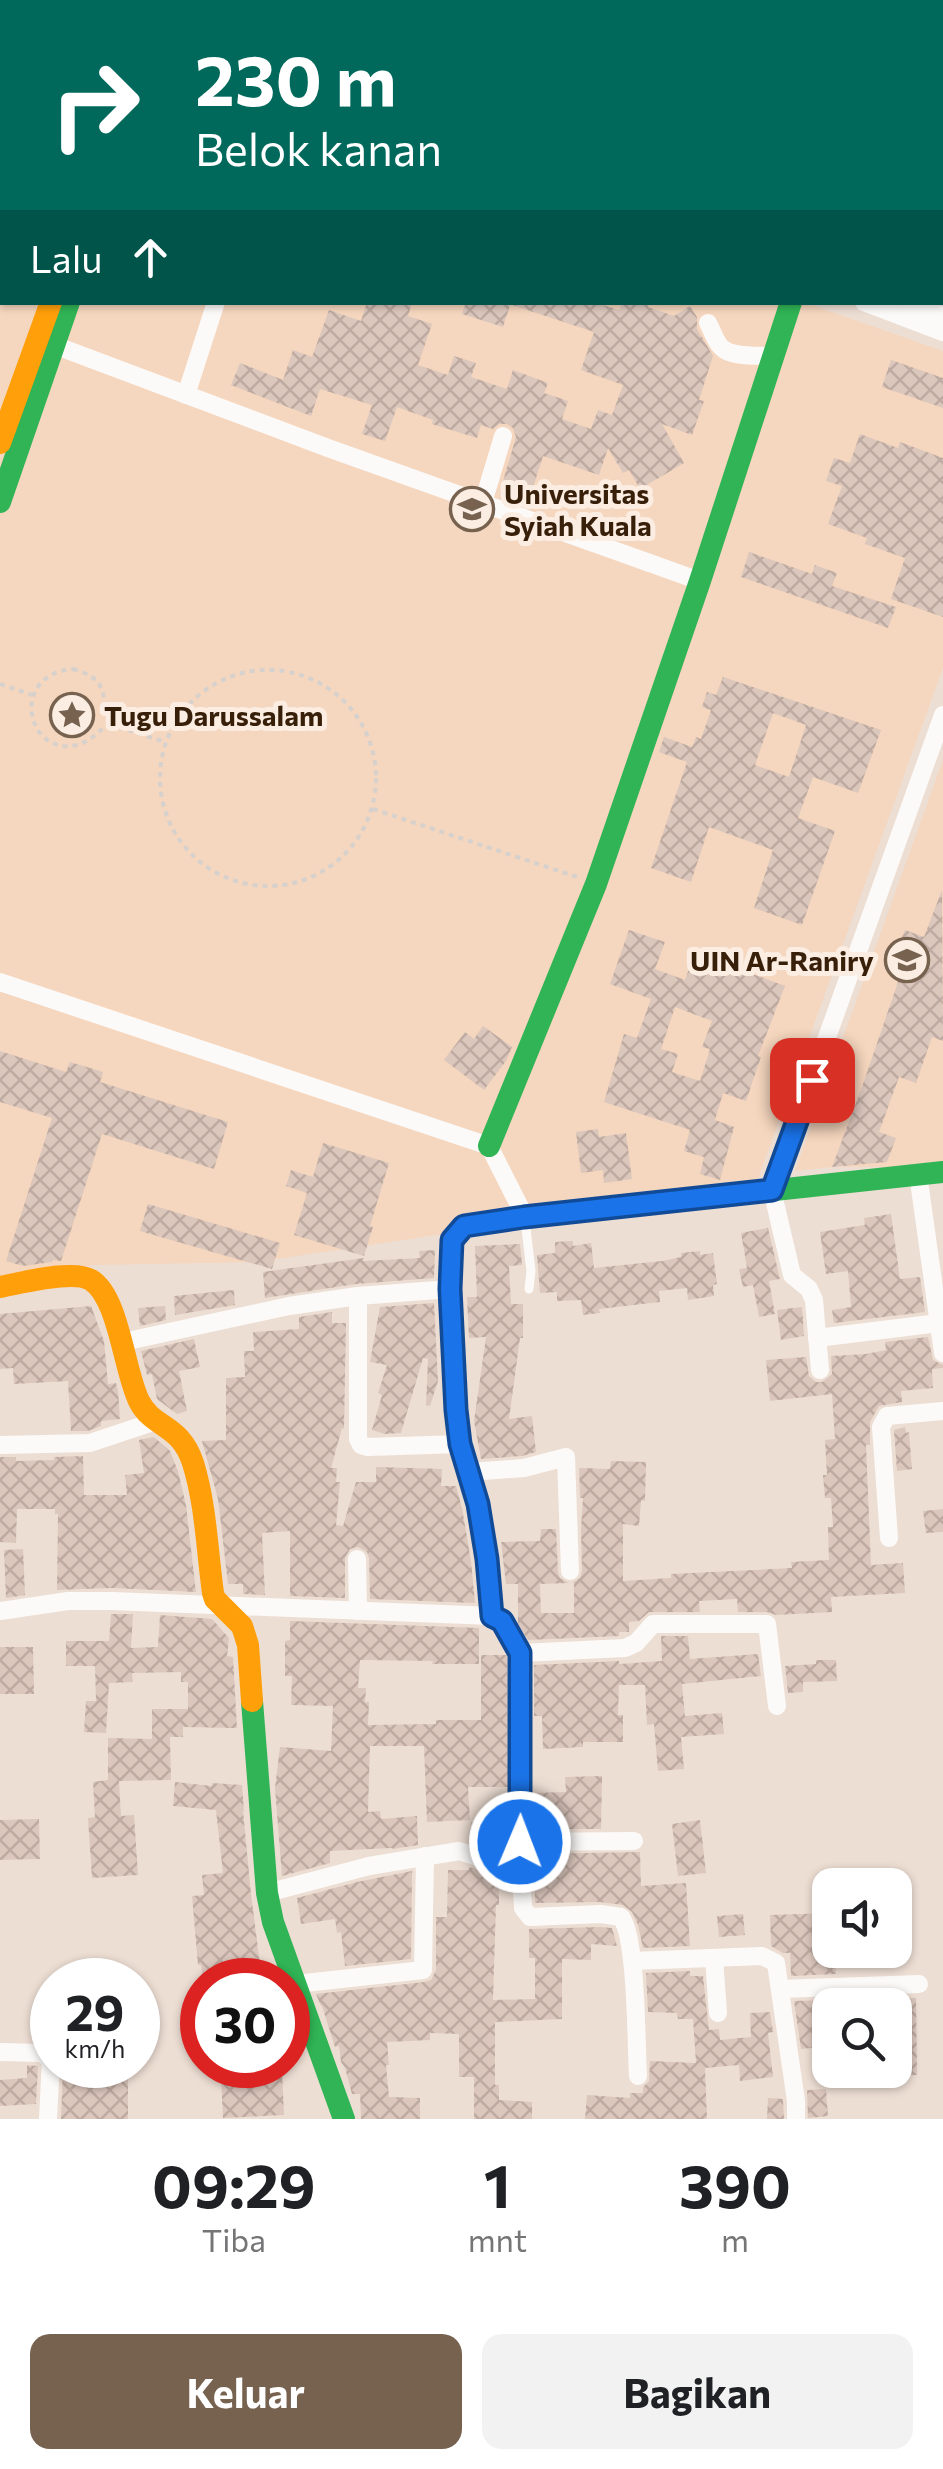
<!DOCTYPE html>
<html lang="id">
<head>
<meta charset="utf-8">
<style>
	:root { --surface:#fff; --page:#f2f2f2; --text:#202124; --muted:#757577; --accent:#776250 }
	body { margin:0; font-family:Commissioner,sans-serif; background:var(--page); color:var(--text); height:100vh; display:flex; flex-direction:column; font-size:38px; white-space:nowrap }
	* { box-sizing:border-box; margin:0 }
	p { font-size:32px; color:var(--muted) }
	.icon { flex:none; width:55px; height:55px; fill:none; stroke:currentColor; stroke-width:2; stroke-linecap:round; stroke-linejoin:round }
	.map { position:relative; height:2119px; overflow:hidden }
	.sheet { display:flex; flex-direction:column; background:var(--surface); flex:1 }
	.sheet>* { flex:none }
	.top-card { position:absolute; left:0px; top:0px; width:945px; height:305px; box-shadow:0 2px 8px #0004; background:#00695c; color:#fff; overflow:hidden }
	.tools { position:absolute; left:812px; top:1868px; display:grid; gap:20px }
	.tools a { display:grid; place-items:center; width:100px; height:100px; border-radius:20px; background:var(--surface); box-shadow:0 2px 8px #0004; font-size:50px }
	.speed { position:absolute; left:30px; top:1958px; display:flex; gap:20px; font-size:50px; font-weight:700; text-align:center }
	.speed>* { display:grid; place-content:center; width:130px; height:130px; border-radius:50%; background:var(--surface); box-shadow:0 2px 8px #0004; line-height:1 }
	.speed small { font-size:25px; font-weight:400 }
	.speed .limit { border:15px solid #d22; background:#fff; color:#111 }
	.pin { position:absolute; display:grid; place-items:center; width:85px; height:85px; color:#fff; margin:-42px; border-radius:20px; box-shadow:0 5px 15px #0006 }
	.me { position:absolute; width:110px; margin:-55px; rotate:1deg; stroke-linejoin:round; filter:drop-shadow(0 0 8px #0008) }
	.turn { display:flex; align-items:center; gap:35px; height:210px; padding:0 30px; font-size:45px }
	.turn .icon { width:130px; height:130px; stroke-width:2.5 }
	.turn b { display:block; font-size:70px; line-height:85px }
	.then { display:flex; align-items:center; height:95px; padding:0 30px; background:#0003; gap:20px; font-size:38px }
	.eta { display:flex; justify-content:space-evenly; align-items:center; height:170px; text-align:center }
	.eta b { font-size:60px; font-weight:700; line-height:70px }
	.button { display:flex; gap:20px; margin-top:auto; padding:20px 30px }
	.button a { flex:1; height:115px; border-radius:20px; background:var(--accent); color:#fff; font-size:40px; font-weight:700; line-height:115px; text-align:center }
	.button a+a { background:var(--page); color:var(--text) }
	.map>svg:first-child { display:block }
</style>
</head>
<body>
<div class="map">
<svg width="943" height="2119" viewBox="0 0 943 2119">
	<defs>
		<pattern id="building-cross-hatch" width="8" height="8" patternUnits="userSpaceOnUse" patternTransform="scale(2.5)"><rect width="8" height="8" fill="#dcc7bd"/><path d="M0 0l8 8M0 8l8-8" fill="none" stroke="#beaaa1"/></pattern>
	</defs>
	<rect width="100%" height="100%" fill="#edded3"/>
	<g fill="#f5d6be">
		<path d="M0 0H889L888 2H2V302H803L943 351V668L755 1187 257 1262 95 1265 0 1279Z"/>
		<path d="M943 760V1161L906 1167H832L795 1171Z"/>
	</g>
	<g fill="url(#building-cross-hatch)" fill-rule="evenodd">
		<path d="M367 302H412L408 316 432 324 418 365 448 375 454 356 476 363 471 377 507 389 513 370 548 383 544 393 568 401 562 419 591 429 598 410 612 415 623 385 581 370 594 332 512 305V302H594L619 310 622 302H649L648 307 674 316 690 306 697 317V329L713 356 699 400 704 401 692 435 662 424 684 463 640 489 629 470 623 473 608 448 599 475 543 456 530 497 501 488 516 437 513 428 507 424H499L493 429 481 425 477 438 432 424 433 420 397 407 385 441 362 434 372 405 320 389 311 416 231 385 240 363 283 380 293 350 312 357 329 310 361 321Z"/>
		<path d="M466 302H511L503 327 462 314Z"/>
		<path d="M891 360 943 378V408L882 387Z"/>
		<path d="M860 434 898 448 900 442 943 458V617L891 599 905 558 865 544 867 538 828 524 842 486 826 481 834 458 850 463Z"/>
		<path d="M749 552 812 574 815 565 837 573 832 586 896 607 888 628 741 577Z"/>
		<path d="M723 677 881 730 858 793 813 777 798 818 835 831 802 925 754 908 773 850 709 827 691 882 651 868 687 762 659 752 664 737 692 747 696 737 701 739 711 710 702 707 707 692 716 695ZM773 713 806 725 789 777 755 765Z"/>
		<path d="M942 890 943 1041 932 1037 916 1083 899 1077 879 1132 896 1138 887 1162 832 1167 862 1087 908 953 897 949 905 930 924 937Z"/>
		<path d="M629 930 665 942 655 969 685 980 693 958 718 968 726 964 785 986 758 1056 761 1057 746 1101 723 1093 715 1120 734 1127 720 1180 700 1174 704 1157 684 1151 690 1130 604 1102 624 1034 637 1038 651 999 610 984ZM675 1007 712 1021 702 1047 710 1049 700 1081 672 1072 678 1054 661 1049Z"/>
		<path d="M483 1026 512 1047 506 1061 484 1090 444 1060 465 1032 474 1039Z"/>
		<path d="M0 1051 66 1072 70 1062 103 1072 100 1082 228 1122 214 1169 102 1134 61 1261 53 1260 52 1262 23 1266 6 1261 52 1118 0 1102Z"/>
		<path d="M598 1129 599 1137 626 1133 632 1179 604 1183 603 1170 581 1173 576 1132Z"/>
		<path d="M323 1143 389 1163 370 1226 373 1227 364 1256 294 1235 307 1193 286 1186 291 1170 313 1177Z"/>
		<path d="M148 1204 280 1243 272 1269 140 1231Z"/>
		<path d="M891 1214 900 1279 920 1277 925 1312 834 1323 832 1310 851 1307 848 1271 826 1274 820 1232 865 1225 864 1218Z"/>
		<path d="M768 1228 780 1279 769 1281 775 1314 759 1317 753 1285 743 1287 739 1269 747 1268 741 1233Z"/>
		<path d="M573 1241V1246L591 1243 594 1268 662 1261 681 1257V1253L700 1251V1255L713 1253 717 1284 713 1285 714 1296 688 1300 687 1288 659 1291 660 1302 599 1309 600 1313 583 1315 581 1300 557 1301V1292L540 1293 537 1255 555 1253V1242Z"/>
		<path d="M520 1244 522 1265 509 1266 511 1304H523V1338H520L509 1419 532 1416 536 1452 522 1456 481 1459 474 1421 486 1337 469 1338 467 1297H477L475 1246Z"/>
		<path d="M435 1250 434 1278 356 1284 265 1298 263 1272 364 1258 363 1261 420 1258 419 1251Z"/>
		<path d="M234 1290 235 1305 175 1315 174 1296Z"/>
		<path d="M434 1303 438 1381 430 1406 426 1405 428 1359 423 1358 401 1433 385 1434 372 1430 382 1395 378 1393 387 1365 370 1362 380 1307Z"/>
		<path d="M91 1306 104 1341 108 1384 116 1383 118 1391 120 1419 101 1421V1426L88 1431H71L68 1381 14 1384 13 1368 0 1369V1314Z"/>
		<path d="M165 1306 166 1320 140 1326 138 1308Z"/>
		<path d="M802 1307 804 1336 781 1340 777 1310Z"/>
		<path d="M332 1312V1323H346L344 1429 342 1428 331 1468H337L336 1482H340L336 1525 343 1526 356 1482H376V1467L442 1469 441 1486H456L462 1508 471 1561 475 1603 370 1599 369 1558 367 1552 358 1547 350 1549 345 1558V1598L290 1596V1531L262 1533 265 1595 243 1594V1584H228L218 1499 202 1441 226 1440V1378L245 1377 244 1351H254L253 1332 299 1329V1317Z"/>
		<path d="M928 1337 933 1360 943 1365V1368L932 1369 933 1388 901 1391 902 1402 879 1406 870 1422V1445H866L871 1565 903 1563 905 1593 831 1597 832 1612 776 1615 767 1612H738L737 1599 699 1601 700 1612H649L639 1621 629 1622V1632H619V1636L528 1640 518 1624V1584H506L501 1542 540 1541 541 1529H556L558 1572 560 1578 569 1583 540 1584 541 1613H574V1583H572L580 1578 582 1571 581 1529 583 1498H580L579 1468 610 1469 611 1461 646 1462 645 1501 641 1500 639 1526 623 1524V1581L671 1578V1574L792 1568 791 1562 829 1560 828 1527H833L831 1498H825L823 1475H827L825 1440 835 1439 832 1394 770 1401 766 1360 806 1357 809 1376 816 1382H822L832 1374 831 1356 866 1354 886 1350 885 1342Z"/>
		<path d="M194 1339 200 1367 179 1371 187 1411 177 1414 157 1399 152 1374 147 1375 141 1351Z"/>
		<path d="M905 1427 906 1433 909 1432 912 1469 897 1471 894 1430Z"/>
		<path d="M154 1437 170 1451 178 1471 186 1505 196 1592 112 1588 57 1590 58 1514H55V1509H17L16 1543 0 1542V1457H16V1461L54 1460V1457L83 1456 84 1495H127L125 1475 144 1473 139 1440Z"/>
		<path d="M943 1509V1532L926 1533 923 1511Z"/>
		<path d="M23 1549 25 1595 6 1598 4 1550Z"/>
		<path d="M111 1614H133L131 1648 158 1647 160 1615 212 1619 229 1638 227 1656 233 1657 237 1728 183 1727V1737H170L171 1780 119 1781 121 1816 134 1815 138 1875 92 1878 88 1818 95 1817 93 1782 108 1780V1738L152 1739V1709H188V1682H181V1672L132 1673 133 1682 109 1683 106 1733 84 1732 86 1701H96L95 1666H66V1641H109Z"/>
		<path d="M290 1621 479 1628V1664H432L433 1661 360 1660 358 1688H366L365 1702H369L368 1725 436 1724V1720H481V1655H507L508 1787H468L470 1820 427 1822 424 1746H370L368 1812 380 1811 381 1819 417 1816 418 1845 393 1849 392 1848 330 1851V1863L282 1876 275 1788 280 1747 331 1751 333 1706 291 1705 292 1676H285V1641L290 1640Z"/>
		<path d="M661 1636H688L690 1659 758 1654 761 1676 682 1684 685 1716 722 1713 724 1734 681 1737 684 1769 658 1771 654 1724 647 1725 645 1685H619L618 1715H623V1742H583V1747L543 1749 542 1716H534V1665L619 1661V1664L662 1661Z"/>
		<path d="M0 1647H33L34 1694H0Z"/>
		<path d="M816 1660H836L837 1681 803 1682V1692L788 1693 785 1666 816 1664Z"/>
		<path d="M602 1776 601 1829H534V1793L566 1792 565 1777Z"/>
		<path d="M175 1782 212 1786V1783L242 1785 244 1811H243L251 1894 262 1980H203L201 1965H198L192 1896 204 1895 202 1875 223 1873 216 1810 173 1806Z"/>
		<path d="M39 1819 40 1859 0 1860V1820Z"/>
		<path d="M700 1820 706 1873 678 1876 672 1824Z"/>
		<path d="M471 1822 508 1824V1850L499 1851 470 1841Z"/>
		<path d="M640 1852 641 1886 686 1883 690 1946 643 1948 638 1925 632 1912 623 1905 600 1902 535 1903 534 1854Z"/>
		<path d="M469 1867 499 1877V1905H496L493 2000 535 1999V1958H529V1929L600 1927 612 1928 617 1946 591 1944V1960L562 1959V2019L495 2022V2085H499V2100L532 2102V2119H474V2077H459V2034L430 2033V2040L387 2042 389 2065H386L389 2097 420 2098V2119H361L360 2094H352L345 2068 341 2062 339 2046 335 2047 322 2006H321L316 1994 424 1982 431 1980 436 1970V1917H447L448 1870H469Z"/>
		<path d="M412 1871 411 1959 345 1966 341 1932 337 1933 335 1919 301 1924 297 1898 357 1882Z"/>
		<path d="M830 1913V1950H835L836 1974 791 1976 790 1953H783L771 1946 770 1915Z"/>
		<path d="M743 1914 745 1935 719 1937 717 1916Z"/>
		<path d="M690 1971V1976H703L709 2030 719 2029 720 2040 751 2037 750 2013 770 2012 773 2032 768 2033 773 2077 740 2081 739 2065 705 2068 707 2119H585L587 2095 630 2098V2093H643V2087L649 2081 650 2061 696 2063 693 2019H678L677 2013 648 2012 646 1973Z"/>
		<path d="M895 1998H916L917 2075 900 2076 899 2039H895Z"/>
		<path d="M823 2000 824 2025 820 2026 821 2047 801 2049 794 2001Z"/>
		<path d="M39 2001H52V2041L40 2040Z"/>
		<path d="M27 2065 38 2066 36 2104 0 2106V2080L27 2078Z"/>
		<path d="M128 2065V2119H61L63 2066Z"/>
		<path d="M282 2071 284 2115 223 2118 221 2076Z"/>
		<path d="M826 2089 828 2116 808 2118 807 2090Z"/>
		<path d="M768 2098 783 2099 784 2119H767Z"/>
	</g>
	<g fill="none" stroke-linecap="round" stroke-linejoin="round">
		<g stroke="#d7d1cd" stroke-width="4" stroke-dasharray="5 5" stroke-linecap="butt">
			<path d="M855 0 862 2"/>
			<path d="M549 2 550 0"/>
			<path d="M653 2 654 0"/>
			<path d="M703 2 704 0"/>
			<path d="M745 2 746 0"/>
			<path d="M837 2 838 0"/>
			<path d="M73 669C111 680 100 695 109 724 98 731 90 742 77 745 26 757 9 674 73 669Z"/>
			<circle cx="268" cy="778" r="108"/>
			<path d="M0 684 32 695"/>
			<path d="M109 724 165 742"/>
			<path d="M373 809 577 877"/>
		</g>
		<g stroke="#fcfaf8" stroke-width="9">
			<path d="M942 24H943"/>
			<path d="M0 263 2 264"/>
			<path d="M525 1220 531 1271 529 1289"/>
		</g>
		<g stroke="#fcfaf8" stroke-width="18">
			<path d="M48 0 55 2"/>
			<path d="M96 0 104 2"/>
			<path d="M468 2 469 0"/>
			<path d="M896 2 897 0"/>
			<path d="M864 302 943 332"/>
			<path d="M907 302 943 316"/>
			<path d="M708 323C712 330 715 341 721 347 731 358 758 355 772 356"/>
			<path d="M54 345 328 448 700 581"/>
			<path d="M186 395 216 302"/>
			<path d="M483 503 503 436"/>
			<path d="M0 982 489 1146 525 1217"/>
			<path d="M918 1174 943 1353"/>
			<path d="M358 1296V1439L361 1445 368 1447 460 1444"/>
			<path d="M817 1338 939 1323"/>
			<path d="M123 1342 289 1306 358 1296 450 1289"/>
			<path d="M820 1370 814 1300 809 1289 792 1275 772 1190 943 715"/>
			<path d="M0 1445 90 1443 156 1421"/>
			<path d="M469 1472 524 1468 566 1457 570 1571"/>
			<path d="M889 1538 881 1427 887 1416 943 1411"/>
			<path d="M357 1559 358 1611"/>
			<path d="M0 1611 68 1601H112L492 1616 502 1621 521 1653"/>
			<path d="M520 1842 634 1841"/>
			<path d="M521 1871 523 1908 530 1917 601 1914 621 1917C637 1938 636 2044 638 2076"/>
			<path d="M267 1893 369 1866 459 1851 521 1871V1653L625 1648 636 1643 653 1624H767L777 1706"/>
			<path d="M714 1958 718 2013"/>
			<path d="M632 1961 762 1956 776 1963 796 2101V2119"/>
			<path d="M296 1984 423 1970 425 1856"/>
			<path d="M780 1989 919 1984"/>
			<path d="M0 2052 41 2053 51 2059 48 2119"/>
		</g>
		<g stroke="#30b455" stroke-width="22">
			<path d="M192 2 194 0"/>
			<path d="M219 2 221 0"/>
			<path d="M0 502 69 302"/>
			<path d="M489 1146 596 884 700 581 791 302"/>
			<path d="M525 1217 943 1172"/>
			<path d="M252 1701 267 1893 273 1922 344 2119"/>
		</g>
		<g stroke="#ff9f0a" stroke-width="22">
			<path d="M0 443 51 302"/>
			<path d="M0 1287C21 1283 73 1269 91 1280 119 1297 124 1371 139 1401 153 1429 180 1423 193 1463 206 1505 207 1550 213 1593L215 1599 242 1626 248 1645 252 1701"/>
			<path d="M492 1616 487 1559 478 1504 460 1444 456 1411 450 1289 452 1240 464 1226 525 1217"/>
		</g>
	</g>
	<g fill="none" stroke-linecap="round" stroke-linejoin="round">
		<defs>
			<path id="route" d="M520 1842V1653L502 1621 492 1616 487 1559 478 1504 460 1444 456 1410 450 1289 452 1240 464 1226 524 1217 772 1190 812 1080"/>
		</defs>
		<use href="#route" stroke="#114b97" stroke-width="25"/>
		<use href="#route" stroke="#1a73e8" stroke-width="18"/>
	</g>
	<defs>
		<symbol id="university-ring" viewBox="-11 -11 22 22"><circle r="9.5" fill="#fbede2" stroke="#776250" stroke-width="1.5"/><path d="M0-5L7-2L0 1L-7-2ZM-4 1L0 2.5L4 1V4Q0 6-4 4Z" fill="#776250"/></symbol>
		<symbol id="sight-ring" viewBox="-11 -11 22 22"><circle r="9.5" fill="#fbede2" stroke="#776250" stroke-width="1.5"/><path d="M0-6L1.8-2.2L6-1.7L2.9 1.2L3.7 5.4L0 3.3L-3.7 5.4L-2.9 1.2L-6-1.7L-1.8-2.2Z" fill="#776250"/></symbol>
	</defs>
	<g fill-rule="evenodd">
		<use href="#university-ring" x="447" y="484" width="50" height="50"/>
		<use href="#sight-ring" x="47" y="690" width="50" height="50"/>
		<use href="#university-ring" x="882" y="935" width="50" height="50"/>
	</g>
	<g text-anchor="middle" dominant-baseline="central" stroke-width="10" stroke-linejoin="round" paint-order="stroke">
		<g font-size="28" font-weight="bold" fill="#381f09" stroke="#fbede2" text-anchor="start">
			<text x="504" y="493">Universitas<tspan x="504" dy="32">Syiah Kuala</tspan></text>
			<text x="104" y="715">Tugu Darussalam</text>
			<text x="874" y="960" text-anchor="end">UIN Ar-Raniry</text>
		</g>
	</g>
</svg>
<div class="tools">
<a><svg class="icon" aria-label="sound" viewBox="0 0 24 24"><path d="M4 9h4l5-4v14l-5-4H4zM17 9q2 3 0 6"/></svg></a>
<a><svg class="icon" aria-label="search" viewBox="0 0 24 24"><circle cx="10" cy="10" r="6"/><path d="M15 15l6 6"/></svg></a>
</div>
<div class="speed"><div>29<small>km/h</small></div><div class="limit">30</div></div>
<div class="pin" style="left:812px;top:1080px;background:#d93025"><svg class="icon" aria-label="arrive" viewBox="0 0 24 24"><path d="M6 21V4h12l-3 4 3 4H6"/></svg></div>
<svg class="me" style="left:520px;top:1842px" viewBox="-20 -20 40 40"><circle r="17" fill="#1a73e8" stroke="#fff" stroke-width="3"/><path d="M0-11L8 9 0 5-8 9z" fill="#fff"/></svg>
<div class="top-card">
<div class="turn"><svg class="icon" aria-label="right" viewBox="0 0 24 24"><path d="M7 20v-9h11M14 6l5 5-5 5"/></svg><div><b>230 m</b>Belok kanan</div></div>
<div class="then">Lalu<svg class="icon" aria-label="ahead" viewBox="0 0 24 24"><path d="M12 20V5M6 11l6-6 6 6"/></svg></div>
</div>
</div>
<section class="sheet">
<div class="eta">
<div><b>09:29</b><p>Tiba</p></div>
<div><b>1</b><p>mnt</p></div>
<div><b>390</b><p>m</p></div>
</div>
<div class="button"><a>Keluar</a><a>Bagikan</a></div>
</section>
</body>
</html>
